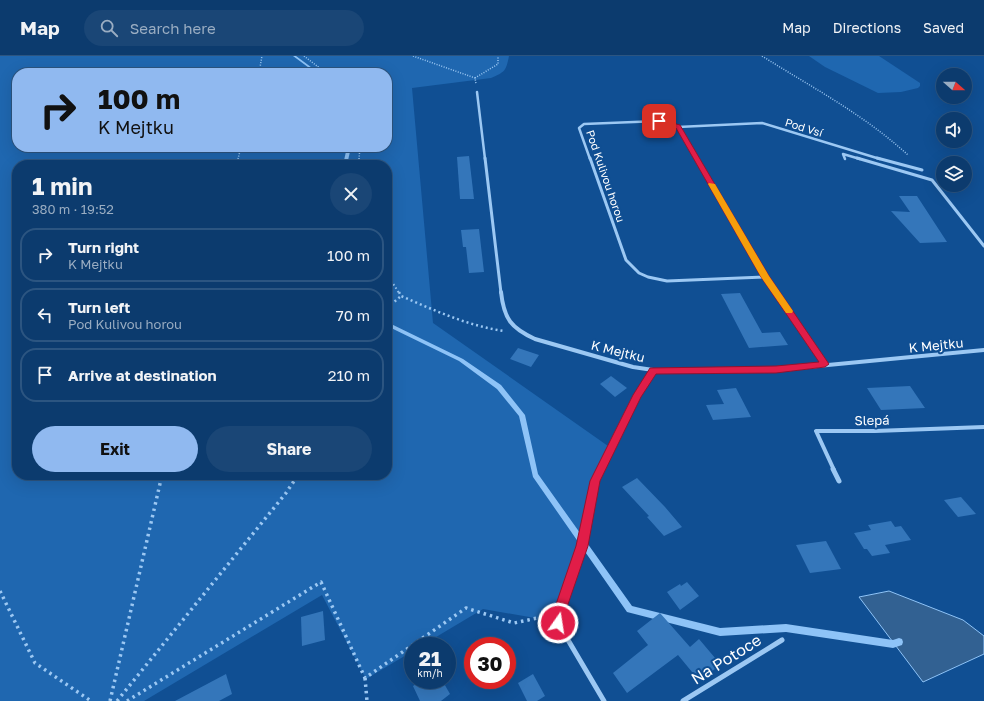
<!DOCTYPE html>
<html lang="en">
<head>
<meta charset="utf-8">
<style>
	:root { --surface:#0c3b6e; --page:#1a4676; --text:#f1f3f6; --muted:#9aadc2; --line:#2c5581; --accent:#90b9f0 }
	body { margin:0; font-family:"Golos Text",sans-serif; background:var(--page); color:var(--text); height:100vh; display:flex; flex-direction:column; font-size:15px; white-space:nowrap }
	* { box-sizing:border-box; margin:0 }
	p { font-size:13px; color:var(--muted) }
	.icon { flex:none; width:22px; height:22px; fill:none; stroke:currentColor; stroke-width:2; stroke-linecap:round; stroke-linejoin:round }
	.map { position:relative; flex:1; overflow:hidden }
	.sheet { position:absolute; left:12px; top:104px; width:380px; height:320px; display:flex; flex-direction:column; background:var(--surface); border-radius:16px; box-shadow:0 4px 16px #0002,0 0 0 1px var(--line) }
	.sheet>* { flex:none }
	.banner { position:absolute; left:12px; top:12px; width:380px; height:84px; border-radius:16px; box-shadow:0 4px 16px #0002,0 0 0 1px var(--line); background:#90b9f0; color:#111; overflow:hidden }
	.needle { width:26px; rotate:111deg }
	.controls { position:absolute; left:936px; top:12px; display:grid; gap:8px }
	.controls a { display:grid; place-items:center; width:36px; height:36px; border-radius:50%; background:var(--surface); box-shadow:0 4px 16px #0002,0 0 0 1px var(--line); font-size:20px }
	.speed { position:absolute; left:404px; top:581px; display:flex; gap:8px; font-size:20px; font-weight:700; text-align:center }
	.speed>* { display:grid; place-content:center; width:52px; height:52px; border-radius:50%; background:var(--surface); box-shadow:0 4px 16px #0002,0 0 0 1px var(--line); line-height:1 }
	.speed small { font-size:10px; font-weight:400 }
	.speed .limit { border:6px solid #d22; background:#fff; color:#111 }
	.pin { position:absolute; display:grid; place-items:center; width:34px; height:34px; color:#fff; margin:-17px; border-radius:8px; box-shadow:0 2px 6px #0006 }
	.me { position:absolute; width:44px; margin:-22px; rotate:13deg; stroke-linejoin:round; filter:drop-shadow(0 0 3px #0008) }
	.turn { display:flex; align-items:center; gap:14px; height:84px; padding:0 20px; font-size:18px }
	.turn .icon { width:52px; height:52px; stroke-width:2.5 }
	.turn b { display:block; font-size:28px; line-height:34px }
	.round { display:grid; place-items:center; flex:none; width:42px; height:42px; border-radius:21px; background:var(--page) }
	.overview { display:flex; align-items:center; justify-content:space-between; height:68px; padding:0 20px }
	h1 { font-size:24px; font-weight:700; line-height:30px }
	.primary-button { display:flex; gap:8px; margin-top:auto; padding:8px 20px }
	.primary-button a { flex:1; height:46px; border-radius:24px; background:var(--accent); color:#111; font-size:16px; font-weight:700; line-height:46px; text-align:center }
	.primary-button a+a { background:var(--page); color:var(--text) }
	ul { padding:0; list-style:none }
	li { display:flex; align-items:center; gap:12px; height:54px; margin:0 8px 6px; padding:0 12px; border:2px solid var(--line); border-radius:16px }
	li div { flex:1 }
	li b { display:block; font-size:15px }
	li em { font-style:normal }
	header { display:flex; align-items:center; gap:24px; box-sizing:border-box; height:56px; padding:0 20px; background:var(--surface); border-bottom:1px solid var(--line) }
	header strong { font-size:19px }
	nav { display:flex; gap:22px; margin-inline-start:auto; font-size:14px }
	.search { width:280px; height:36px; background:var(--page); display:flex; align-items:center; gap:10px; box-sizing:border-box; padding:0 14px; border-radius:22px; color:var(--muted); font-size:15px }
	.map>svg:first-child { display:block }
</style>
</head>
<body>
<header>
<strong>Map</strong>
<div class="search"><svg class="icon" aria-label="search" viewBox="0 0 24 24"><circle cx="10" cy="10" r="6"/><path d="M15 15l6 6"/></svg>Search here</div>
<nav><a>Map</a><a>Directions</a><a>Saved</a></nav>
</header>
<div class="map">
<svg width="984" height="645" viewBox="0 0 984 645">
	<rect width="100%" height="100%" fill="#104f93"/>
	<g fill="#1f67b0" fill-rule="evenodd">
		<path d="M0 0H509C506 15 505 16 491 22L412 32 433 267 608 390 558 566 483 553 421 590H413V595L366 623 322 539 144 645H0ZM17 17H387V91H17ZM17 109H387V419H17Z"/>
		<path d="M809 0H879L920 27V30L918 32 901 36 878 37 825 11Z"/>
	</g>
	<path fill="#326192" stroke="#8ec3f7" d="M889 535 963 564 984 580V598L923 626 859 541Z"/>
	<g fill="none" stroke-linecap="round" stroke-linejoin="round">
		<g fill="#8ec3f7" fill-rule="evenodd">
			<path d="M293 0H296L319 17H316Z"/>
			<path d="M347 91H351L347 109H343Z"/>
			<path d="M387 266 463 303 501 329 525 359 538 418 632 550 720 572 786 568 893 584 899 582 902 583 903 586 902 589 893 592 786 576 720 580 627 556 533 421 519 360 497 333 459 305 387 270Z"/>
		</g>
	</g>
	<g fill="#3476ba">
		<path d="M469 100 474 143H460L457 101Z"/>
		<path d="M899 140H917L947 186 920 187 891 155 910 156Z"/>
		<path d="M479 173 484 216 469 217 466 191H463L461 174Z"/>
		<path d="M740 237 762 277 780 276 788 289 749 292 721 238Z"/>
		<path d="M518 292 539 299 531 311 510 303Z"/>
		<path d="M611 320 627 332 615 341 600 328Z"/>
		<path d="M910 330 925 352 881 354 867 332Z"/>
		<path d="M736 332 751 361 713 364 706 349 724 348 717 334Z"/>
		<path d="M637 422 665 451 682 471 664 480 647 461 649 460 622 431Z"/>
		<path d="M961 441 976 458 958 461 944 444Z"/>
		<path d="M891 465 895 471 901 470 911 484 885 489 890 497 872 500 867 493H864L854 477 871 474 868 469Z"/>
		<path d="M826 485 841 513 810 517 796 489Z"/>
		<path d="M687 526 699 540 680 554 667 536 680 528 681 530Z"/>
		<path d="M323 555 325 584 302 590 301 561Z"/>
		<path d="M660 557 690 591 699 583 721 609 700 623 699 621 697 622 678 599 627 637 613 617 648 589 637 575Z"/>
		<path d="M226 618 232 638 219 645H175Z"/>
		<path d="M533 618 545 640 537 645H527L518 627Z"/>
		<path d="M422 624H442L450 638 441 645H420L413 630Z"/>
	</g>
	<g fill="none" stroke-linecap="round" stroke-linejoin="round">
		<g stroke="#9cc8f3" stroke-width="1.5" stroke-dasharray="1 1.5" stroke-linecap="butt">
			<path d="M304 0 326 17"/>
			<path d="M413 0 475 22 476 28"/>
			<path d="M762 0C813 32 863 58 908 99"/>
			<path d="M259 17 262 0"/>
			<path d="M309 17 318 11"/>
			<path d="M475 22 498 8V0"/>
			<path d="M238 103 241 91"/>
			<path d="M359 103 360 91"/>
		</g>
		<g stroke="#9cc8f3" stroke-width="2" stroke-dasharray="1.5 2.5" stroke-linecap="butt">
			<path d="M236 109 238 102"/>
			<path d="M359 109V102"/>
			<path d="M387 218 399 237"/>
		</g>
		<g stroke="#9cc8f3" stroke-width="2.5" stroke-dasharray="2 3" stroke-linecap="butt">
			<path d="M399 236 401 240C434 254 468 270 504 275"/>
			<path d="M387 252 401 240"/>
		</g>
		<g stroke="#9cc8f3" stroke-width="3.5" stroke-dasharray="2.5 4" stroke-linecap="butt">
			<path d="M0 535 35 607 91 645"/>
			<path d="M365 622 367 645"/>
			<path d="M110 645 162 419"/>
			<path d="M117 645 286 437 298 419"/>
			<path d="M127 645 321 526 365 622 466 552 514 567 547 560"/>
		</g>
		<g stroke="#9cc8f3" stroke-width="2.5">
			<path d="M477 36 485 103"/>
			<path d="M678 71 762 67 880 103"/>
			<path d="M590 103 579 72 584 68 659 65 678 71 697 103"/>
			<path d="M845 103 843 98 860 103"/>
		</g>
		<g stroke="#9cc8f3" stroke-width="3">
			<path d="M485 102 501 237"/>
			<path d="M590 102 626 204 639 217 648 221 667 225 765 221"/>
			<path d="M696 102 765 221"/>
			<path d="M857 102 932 124 984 190"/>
			<path d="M877 102 922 114"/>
			<path d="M765 221 776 237"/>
		</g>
		<g stroke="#9cc8f3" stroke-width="4">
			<path d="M501 236C504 263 511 272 535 283L633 311 653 314H776L984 294"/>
			<path d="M776 236 825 308"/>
			<path d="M600 414 637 339 653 314"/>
			<path d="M834 414 816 375H875L984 371"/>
		</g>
		<g stroke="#9cc8f3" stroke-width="5">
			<path d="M601 413 595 425 582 490 559 557 558 567 604 645"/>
			<path d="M833 413 839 425"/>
			<path d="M683 645 782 584"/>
		</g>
	</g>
	<path fill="#e11d48" stroke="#92132f" d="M659 63 680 69 769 220 829 308 825 311 776 317 656 318 641 341 600 425 588 490 565 557 563 571 558 573 554 571 552 567 553 557 576 490 590 425 633 339 650 312 776 310 819 306 761 221 676 72 657 66V64Z"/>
	<path fill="#f59e0b" d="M709 127 715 128 769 220 793 255 792 257H786L761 221 708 128Z"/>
	<g text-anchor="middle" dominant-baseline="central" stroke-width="4" stroke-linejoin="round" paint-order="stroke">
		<g font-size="11" fill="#fff" stroke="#104f93">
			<text transform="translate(804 71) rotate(17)">Pod Vsí</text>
			<text transform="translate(606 120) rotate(71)">Pod Kulivou horou</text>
		</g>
		<g font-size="13" fill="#fff" stroke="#104f93">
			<text transform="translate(936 289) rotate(-6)">K Mejtku</text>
			<text transform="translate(618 295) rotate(14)">K Mejtku</text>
			<text transform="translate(872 364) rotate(-1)">Slepá</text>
		</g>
		<g font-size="16" fill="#fff" stroke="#104f93">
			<text transform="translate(726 603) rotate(-32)">Na Potoce</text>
		</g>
	</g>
</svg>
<div class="controls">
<a><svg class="needle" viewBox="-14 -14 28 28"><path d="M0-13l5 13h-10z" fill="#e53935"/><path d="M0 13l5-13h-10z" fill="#9aadc2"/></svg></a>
<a><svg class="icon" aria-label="sound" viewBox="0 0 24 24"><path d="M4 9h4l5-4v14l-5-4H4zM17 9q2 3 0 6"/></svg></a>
<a><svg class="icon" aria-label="layers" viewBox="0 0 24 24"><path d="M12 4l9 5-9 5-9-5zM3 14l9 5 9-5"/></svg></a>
</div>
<div class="speed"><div>21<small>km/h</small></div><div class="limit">30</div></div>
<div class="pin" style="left:659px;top:65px;background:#d93025"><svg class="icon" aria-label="arrive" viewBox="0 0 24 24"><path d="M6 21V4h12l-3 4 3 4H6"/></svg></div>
<svg class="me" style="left:558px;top:567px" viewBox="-20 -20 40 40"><circle r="17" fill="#e11d48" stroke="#fff" stroke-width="3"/><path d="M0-11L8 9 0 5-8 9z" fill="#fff"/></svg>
<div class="banner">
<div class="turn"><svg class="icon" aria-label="right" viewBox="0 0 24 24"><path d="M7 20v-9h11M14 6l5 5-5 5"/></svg><div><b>100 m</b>K Mejtku</div></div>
</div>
<section class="sheet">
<div class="overview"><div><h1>1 min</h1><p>380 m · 19:52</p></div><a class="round"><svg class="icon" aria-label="close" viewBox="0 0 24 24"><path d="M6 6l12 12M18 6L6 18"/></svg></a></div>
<ul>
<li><svg class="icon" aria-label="right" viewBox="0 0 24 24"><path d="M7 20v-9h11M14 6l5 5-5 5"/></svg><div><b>Turn right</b><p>K Mejtku</p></div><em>100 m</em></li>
<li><svg class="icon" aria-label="left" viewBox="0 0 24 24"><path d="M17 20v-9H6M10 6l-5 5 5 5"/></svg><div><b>Turn left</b><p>Pod Kulivou horou</p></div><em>70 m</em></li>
<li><svg class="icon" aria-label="arrive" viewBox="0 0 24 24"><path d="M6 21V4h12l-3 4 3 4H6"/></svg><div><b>Arrive at destination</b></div><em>210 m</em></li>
</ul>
<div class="primary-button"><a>Exit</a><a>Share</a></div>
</section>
</div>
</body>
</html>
